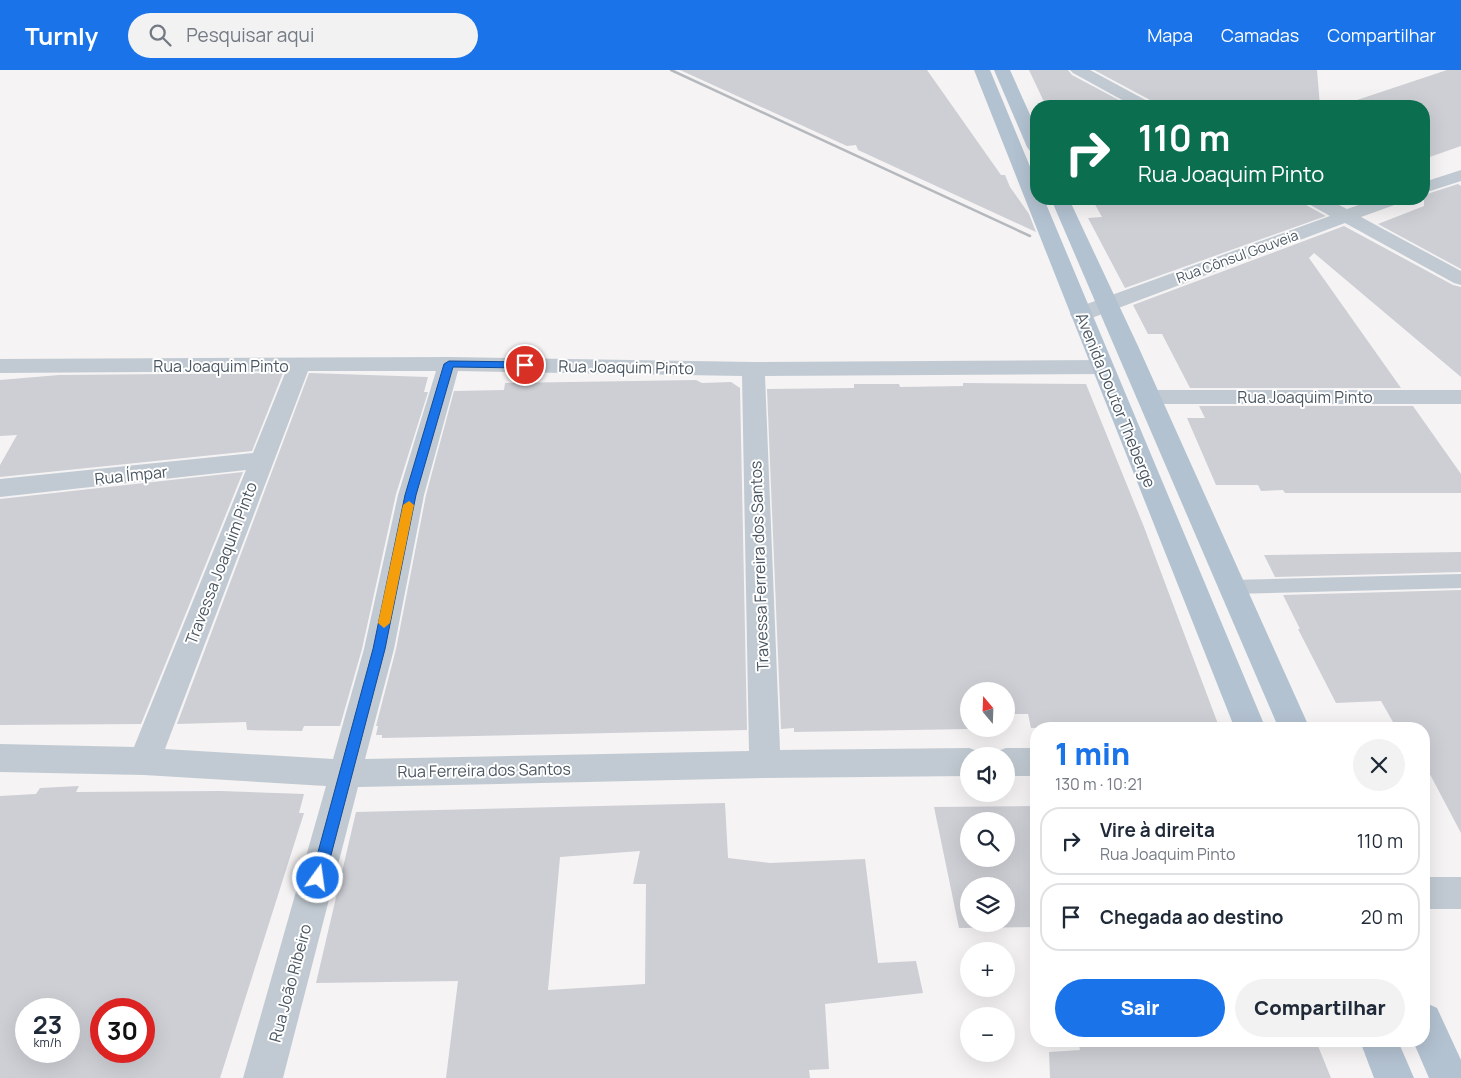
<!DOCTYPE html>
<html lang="pt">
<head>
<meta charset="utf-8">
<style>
	:root { --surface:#fff; --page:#f2f2f3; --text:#1f2937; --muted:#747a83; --line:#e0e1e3; --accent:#1a73e8 }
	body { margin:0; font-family:Manrope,sans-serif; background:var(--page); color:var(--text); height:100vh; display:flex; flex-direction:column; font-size:19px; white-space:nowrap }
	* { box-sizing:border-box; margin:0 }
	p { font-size:16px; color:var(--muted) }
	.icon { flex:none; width:28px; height:28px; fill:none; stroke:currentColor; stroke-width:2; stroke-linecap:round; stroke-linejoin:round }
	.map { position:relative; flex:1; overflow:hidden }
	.side { position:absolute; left:1030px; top:652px; width:400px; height:325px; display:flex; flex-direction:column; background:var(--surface); border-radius:20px; box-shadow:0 5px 20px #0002 }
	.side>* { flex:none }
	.banner { position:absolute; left:1030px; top:30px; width:400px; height:105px; border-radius:20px; box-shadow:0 5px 20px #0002; background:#0b6e4f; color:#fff; overflow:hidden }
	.needle { width:32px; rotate:341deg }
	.fabs { position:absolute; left:960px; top:612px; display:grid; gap:10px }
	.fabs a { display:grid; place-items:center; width:55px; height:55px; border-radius:50%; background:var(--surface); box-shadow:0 5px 20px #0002; font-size:25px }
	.speed { position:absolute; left:15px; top:928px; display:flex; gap:10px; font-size:25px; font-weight:700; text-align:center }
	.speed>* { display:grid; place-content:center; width:65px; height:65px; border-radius:50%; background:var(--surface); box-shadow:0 5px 20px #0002; line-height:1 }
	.speed small { font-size:12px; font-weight:400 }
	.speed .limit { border:8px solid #d22; background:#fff; color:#111 }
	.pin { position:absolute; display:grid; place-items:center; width:42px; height:42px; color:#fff; margin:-21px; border:2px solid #fff; border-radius:50%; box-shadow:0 1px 5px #0007 }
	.me { position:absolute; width:55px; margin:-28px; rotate:14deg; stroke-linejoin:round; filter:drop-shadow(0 0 4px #0008) }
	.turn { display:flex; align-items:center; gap:18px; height:105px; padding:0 25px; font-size:22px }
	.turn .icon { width:65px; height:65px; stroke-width:2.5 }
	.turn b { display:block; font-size:35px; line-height:42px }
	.round { display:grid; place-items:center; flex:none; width:52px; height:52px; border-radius:26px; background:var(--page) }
	.overview { display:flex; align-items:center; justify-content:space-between; height:85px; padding:0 25px }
	h1 { font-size:30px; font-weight:800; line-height:38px; color:var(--accent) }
	.cta { display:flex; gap:10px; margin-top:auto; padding:10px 25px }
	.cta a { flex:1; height:58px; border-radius:30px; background:var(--accent); color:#fff; font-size:20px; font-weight:800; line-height:58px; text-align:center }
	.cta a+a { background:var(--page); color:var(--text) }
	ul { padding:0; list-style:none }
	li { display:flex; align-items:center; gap:15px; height:68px; margin:0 10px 8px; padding:0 15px; border:2px solid var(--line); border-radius:20px }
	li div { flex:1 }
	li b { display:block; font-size:19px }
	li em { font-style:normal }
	header { display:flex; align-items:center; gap:30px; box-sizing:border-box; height:70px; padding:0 25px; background:var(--accent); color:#fff }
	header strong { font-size:24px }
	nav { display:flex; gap:28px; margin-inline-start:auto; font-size:18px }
	.search { width:350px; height:45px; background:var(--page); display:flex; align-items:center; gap:12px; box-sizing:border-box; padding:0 18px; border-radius:28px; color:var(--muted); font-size:19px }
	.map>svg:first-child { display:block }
</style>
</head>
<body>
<header>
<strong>Turnly</strong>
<div class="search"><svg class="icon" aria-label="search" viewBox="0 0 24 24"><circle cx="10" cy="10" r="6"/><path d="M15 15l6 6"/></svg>Pesquisar aqui</div>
<nav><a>Mapa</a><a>Camadas</a><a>Compartilhar</a></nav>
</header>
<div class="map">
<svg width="1461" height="1008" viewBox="0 0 1461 1008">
	<rect width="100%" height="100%" fill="#f5f3f3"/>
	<g fill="#cdcfd5" fill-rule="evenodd">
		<path d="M680 0H927L1001 105H1005L1010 117 1029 144 1036 162 858 80 856 75 847 76Z"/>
		<path d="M1029 0H1068L1072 5 1130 36H1046Z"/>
		<path d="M1094 0H1317L1320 36H1155L1152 31Z"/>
		<path d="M1447 0H1461V76L1424 89V36H1358L1357 30Z"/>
		<path d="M1458 114 1461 116V199L1378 154 1424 136V125Z"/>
		<path d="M1092 129H1295L1326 146 1125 218 1088 148 1102 147Z"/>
		<path d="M1344 156 1453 215 1461 217V307L1314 183 1309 188 1401 318H1190L1162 264H1148L1133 235Z"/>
		<path d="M283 303 252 381 0 407V395L17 365 0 366V310L59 305Z"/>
		<path d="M309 303 428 307 424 322H428L396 424 362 579 340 656H304L302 661 247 660 246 652 177 654Z"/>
		<path d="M696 310 702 313 731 312 740 318 747 660 382 668V665H376L378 656H376L396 579 426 425 454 321 504 320 505 313Z"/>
		<path d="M963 313 1086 314 1144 457 1218 654 1031 658 1028 644H1006V621H969V659L794 662V658L781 659 767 319 854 318V314H899L900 317 963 316Z"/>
		<path d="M1199 336H1413L1461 404V423H1285L1283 420 1261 421 1258 415H1216L1187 348H1205Z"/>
		<path d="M243 402 141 654 0 655V429Z"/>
		<path d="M1461 482V502L1275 507 1264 485Z"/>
		<path d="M1461 520V763L1424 693V659H1397L1381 631 1336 633 1298 559H1300L1283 525Z"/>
		<path d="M79 716 76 722 220 721 304 724 299 743H304L220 1008H0V726L36 724 40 718ZM26 939H69V981H26ZM101 939H144V981H101Z"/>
		<path d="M725 733 728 788 770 793 865 789 878 893 916 891 923 923 825 934 829 999 809 1000 810 1008H446L458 911 316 913 356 742ZM640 781 633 814H646L645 914 548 920 560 787Z"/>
		<path d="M1036 736V857L959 858 934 737ZM969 751H1006V789H969ZM969 816H1006V854H969Z"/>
		<path d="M1078 971H1128L1130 977 1213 971H1316L1331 1008H1050L1049 982 1080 980Z"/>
	</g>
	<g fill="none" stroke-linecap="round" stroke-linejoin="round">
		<path fill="#c1cad2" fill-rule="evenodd" d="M1461 504V518L1232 524 1225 522 1223 517 1225 512 1232 510Z"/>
		<g fill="#c1cad2" fill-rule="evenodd">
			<path d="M1070 0H1090L1151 33 1153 36H1133L1073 3Z"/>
			<path d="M1461 100V111L1424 123V112Z"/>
			<path d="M1305 129H1327L1347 139 1376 129H1402L1400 133 1361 147 1461 201V215L1454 213 1345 153 1089 249 1081 250 1073 249 1070 244 1073 239 1330 146 1307 133Z"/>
			<path d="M449 287 753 292 1102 290 1110 292 1113 297 1110 302 1102 304 765 306 780 680 969 678 980 682 982 686H969V706L765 708 358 717 283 1008H243L326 716 144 705 0 702V674L134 677 246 400 0 427V409L253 383 286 301 0 303V289ZM308 301H436L398 425 364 579 333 689 165 679ZM458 301 742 306 749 681 365 689 394 579 424 425Z"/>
			<path d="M1148 320H1461V334H1148L1140 332 1136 327 1140 322Z"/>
			<path d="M1006 678H1036V706H1006V686H993L995 682Z"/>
			<rect x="1424" y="807" width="37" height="32"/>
		</g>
		<g fill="#b3c2d1" fill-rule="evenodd">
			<path d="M974 0H990L1036 111V129H1044L1266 659H1235Z"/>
			<path d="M994 0H1010L1036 58V82L1030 81 1027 77Z"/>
			<path d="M1051 129H1069L1138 276 1310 659H1279Z"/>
			<path d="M1424 932 1437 938 1461 990V1008H1429L1413 971H1424Z"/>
			<path d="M1360 971H1398L1414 1008H1374Z"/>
		</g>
		<path stroke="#b5b8bd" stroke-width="2.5" d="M671 0 1030 166"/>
	</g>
	<path fill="#1a73e8" stroke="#114b97" d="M449 291 525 292 530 295 525 298 453 297 416 425 385 579 325 808 323 812 318 814 313 812 311 808 373 579 405 425 444 294Z"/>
	<path fill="#f59e0b" d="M409 431 414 435 390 553 384 558 378 553 403 435Z"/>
	<g text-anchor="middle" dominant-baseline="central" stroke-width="4" stroke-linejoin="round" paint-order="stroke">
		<g font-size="14" fill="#4a5661" stroke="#fff">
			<text transform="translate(1237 186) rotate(-20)">Rua Cônsul Gouveia</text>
		</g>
		<g font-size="16" fill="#4a5661" stroke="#fff">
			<text x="221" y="296">Rua Joaquim Pinto</text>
			<text transform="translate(626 297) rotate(1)">Rua Joaquim Pinto</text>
			<text x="1305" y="327">Rua Joaquim Pinto</text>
			<text transform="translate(1116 330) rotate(68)">Avenida Doutor Theberge</text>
			<text transform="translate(131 405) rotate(-6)">Rua Ímpar</text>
			<text transform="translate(221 493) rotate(-69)">Travessa Joaquim Pinto</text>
			<text transform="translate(759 496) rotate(-92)">Travessa Ferreira dos Santos</text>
			<text transform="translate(484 700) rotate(-1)">Rua Ferreira dos Santos</text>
			<text transform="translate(290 913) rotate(-75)">Rua João Ribeiro</text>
		</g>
	</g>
</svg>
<div class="fabs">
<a><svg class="needle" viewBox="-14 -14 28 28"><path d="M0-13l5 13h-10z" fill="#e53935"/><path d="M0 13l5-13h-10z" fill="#747a83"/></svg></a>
<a><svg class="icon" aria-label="sound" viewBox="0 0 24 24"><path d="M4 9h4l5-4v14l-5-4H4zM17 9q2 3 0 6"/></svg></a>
<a><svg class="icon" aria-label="search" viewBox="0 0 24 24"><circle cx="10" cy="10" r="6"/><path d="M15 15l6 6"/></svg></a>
<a><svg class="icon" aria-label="layers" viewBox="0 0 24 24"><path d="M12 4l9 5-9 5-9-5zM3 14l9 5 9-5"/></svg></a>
<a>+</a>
<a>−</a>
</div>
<div class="speed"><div>23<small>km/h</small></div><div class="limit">30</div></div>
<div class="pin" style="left:525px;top:295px;background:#d93025"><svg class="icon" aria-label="arrive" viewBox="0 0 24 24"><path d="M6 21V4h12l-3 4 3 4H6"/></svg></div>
<svg class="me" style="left:318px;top:808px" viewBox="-20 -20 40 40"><circle r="17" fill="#1a73e8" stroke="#fff" stroke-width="3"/><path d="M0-11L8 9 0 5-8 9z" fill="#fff"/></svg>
<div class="banner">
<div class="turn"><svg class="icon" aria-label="right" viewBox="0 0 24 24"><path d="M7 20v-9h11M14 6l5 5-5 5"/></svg><div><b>110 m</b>Rua Joaquim Pinto</div></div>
</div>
<section class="side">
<div class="overview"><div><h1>1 min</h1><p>130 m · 10:21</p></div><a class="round"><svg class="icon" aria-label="close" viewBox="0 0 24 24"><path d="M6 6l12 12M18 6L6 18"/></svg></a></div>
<ul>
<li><svg class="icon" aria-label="right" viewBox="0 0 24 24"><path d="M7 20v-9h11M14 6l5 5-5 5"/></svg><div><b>Vire à direita</b><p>Rua Joaquim Pinto</p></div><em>110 m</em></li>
<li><svg class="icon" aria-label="arrive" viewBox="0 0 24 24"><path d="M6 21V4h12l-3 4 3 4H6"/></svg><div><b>Chegada ao destino</b></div><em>20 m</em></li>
</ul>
<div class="cta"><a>Sair</a><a>Compartilhar</a></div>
</section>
</div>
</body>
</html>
